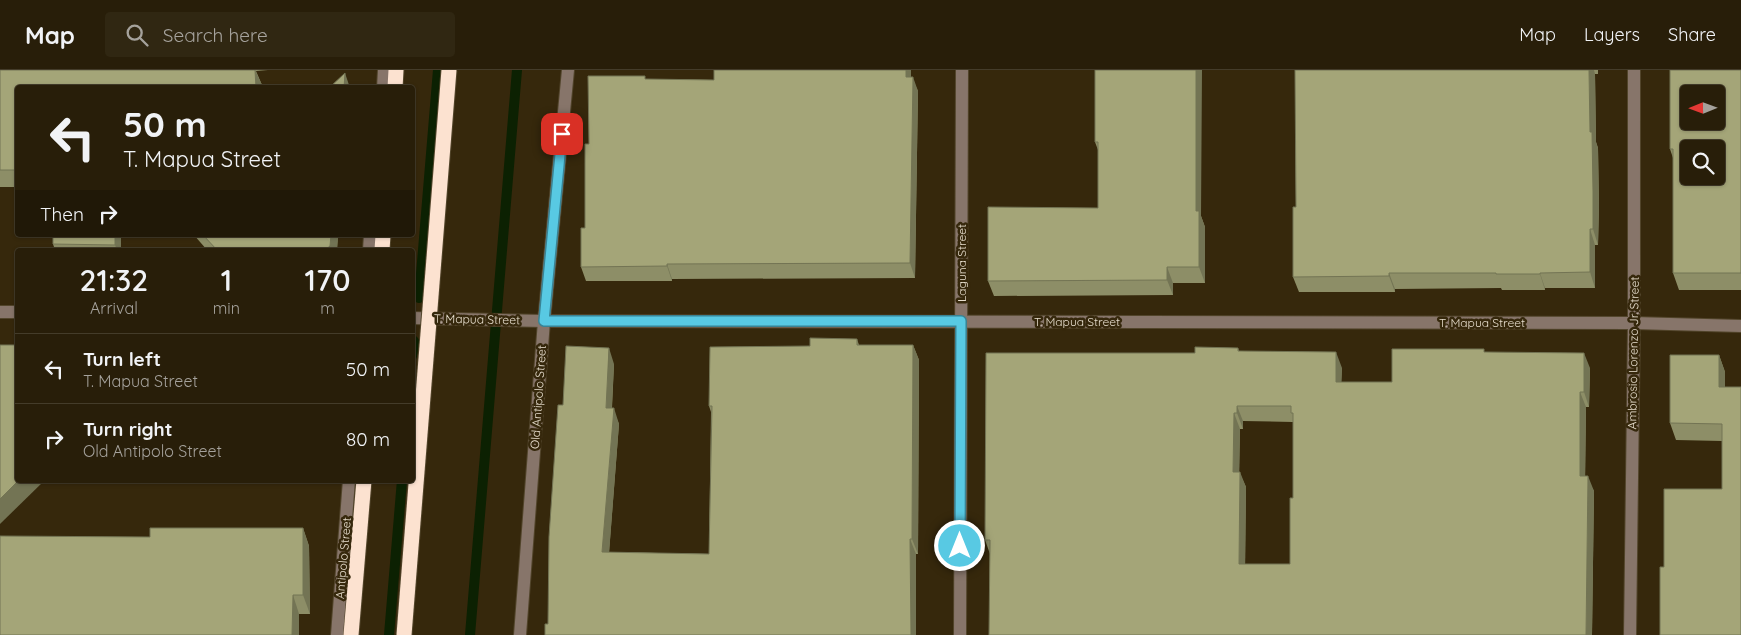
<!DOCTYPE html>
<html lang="en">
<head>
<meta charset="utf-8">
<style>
	:root { --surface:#281e09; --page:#302712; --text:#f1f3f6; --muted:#a5a29c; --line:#443c2a }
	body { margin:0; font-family:Quicksand,sans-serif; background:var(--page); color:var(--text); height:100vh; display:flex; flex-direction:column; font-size:19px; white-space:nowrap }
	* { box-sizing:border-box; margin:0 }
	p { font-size:16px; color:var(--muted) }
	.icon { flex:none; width:28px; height:28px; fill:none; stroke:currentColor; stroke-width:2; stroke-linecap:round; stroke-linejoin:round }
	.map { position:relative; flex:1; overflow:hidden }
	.sheet { position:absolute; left:15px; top:178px; width:400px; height:235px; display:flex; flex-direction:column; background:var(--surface); border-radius:5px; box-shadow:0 1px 4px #0004,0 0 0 1px var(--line) }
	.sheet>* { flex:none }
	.hud { position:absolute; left:15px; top:15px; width:400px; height:152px; border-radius:5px; box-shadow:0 1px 4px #0004,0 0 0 1px var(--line); background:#281e09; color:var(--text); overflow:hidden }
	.needle { width:32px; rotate:269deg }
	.controls { position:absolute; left:1680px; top:15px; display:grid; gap:10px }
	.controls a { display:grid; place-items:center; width:45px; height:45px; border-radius:5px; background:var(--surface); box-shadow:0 1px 4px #0004,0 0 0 1px var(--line); font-size:25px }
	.pin { position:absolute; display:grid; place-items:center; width:42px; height:42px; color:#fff; margin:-21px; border-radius:10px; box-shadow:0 2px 8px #0006 }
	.me { position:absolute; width:55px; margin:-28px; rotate:0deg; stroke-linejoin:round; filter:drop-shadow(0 0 4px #0008) }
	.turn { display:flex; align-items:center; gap:18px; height:105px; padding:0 25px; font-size:22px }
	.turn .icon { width:65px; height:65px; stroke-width:2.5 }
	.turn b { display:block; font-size:35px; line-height:42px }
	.then { display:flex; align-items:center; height:48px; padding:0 25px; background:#0003; gap:10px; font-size:19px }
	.eta { display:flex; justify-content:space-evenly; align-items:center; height:85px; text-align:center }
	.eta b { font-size:30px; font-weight:600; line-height:35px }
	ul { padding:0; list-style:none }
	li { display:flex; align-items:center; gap:15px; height:70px; padding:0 25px; border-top:1px solid var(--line) }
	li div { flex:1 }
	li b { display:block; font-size:19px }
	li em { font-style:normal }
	header { display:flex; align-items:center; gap:30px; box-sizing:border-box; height:70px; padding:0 25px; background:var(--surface); border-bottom:1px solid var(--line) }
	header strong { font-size:24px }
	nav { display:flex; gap:28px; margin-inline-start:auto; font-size:18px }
	.search { width:350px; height:45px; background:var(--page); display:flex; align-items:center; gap:12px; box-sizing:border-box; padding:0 18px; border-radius:5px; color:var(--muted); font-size:19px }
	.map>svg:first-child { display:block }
</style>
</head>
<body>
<header>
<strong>Map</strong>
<div class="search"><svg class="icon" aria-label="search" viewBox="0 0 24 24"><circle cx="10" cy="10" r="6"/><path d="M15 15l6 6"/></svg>Search here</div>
<nav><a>Map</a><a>Layers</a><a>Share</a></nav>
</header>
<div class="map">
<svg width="1741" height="565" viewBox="0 0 1741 565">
	<rect width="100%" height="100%" fill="#36280c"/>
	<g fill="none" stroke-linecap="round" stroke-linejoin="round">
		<g stroke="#0c2102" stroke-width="10">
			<path d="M419 228 438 0"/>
			<path d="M412 286 414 271"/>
			<path d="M389 565 402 410"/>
			<path d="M470 565 517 0"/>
		</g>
		<defs>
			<g id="minor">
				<path d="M383 18 384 0"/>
				<path d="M369 180 370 165"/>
				<path d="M0 242H18"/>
				<path d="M412 248 544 251 1634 253 1741 256"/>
				<path d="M337 565 349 410"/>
				<path d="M520 565 544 251 568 0"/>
				<path d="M960 565 962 0"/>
				<path d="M1630 565 1634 253V0"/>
			</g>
			<g id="highway">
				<path d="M395 18 396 0"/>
				<path d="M382 180 383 165"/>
				<path d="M351 565 364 410"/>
			</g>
		</defs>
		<use href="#minor" stroke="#52452b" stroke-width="14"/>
		<use href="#highway" stroke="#52452b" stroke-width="17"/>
		<use href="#minor" stroke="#87756a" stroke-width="12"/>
		<use href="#highway" stroke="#fce2d0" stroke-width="15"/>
		<defs>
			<path id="highway-bridge" d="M404 565 449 0"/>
		</defs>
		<use href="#highway-bridge" stroke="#52452b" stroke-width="17" stroke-linecap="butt"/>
		<use href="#highway-bridge" stroke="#fce2d0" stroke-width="15"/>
	</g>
	<g fill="#8d8e67" fill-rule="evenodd">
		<path d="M0 0H268L256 1 262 15 18 18V117H0Z"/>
		<path d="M714 0H911V7L918 21 915 208 672 209V211H586L581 197 585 158 589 74 646 9 714 10Z"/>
		<path d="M1095 0 1201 146 1205 157V213H1173V225L994 226 988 211 1098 138V80L1095 72Z"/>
		<path d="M1295 0H1598V4H1595L1596 72 1598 78 1599 136 1598 175H1595V218H1545V220H1502L1501 218 1395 219V222H1299L1293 207 1296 137Z"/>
		<path d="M1741 0V220H1679L1673 203V88L1670 79Z"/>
		<path d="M53 165H121V180H55L53 174Z"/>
		<path d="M194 165H338L337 180H207Z"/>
		<path d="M857 269 859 275H913L919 290 918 484H916V565H545L548 554 563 335 614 294 612 338 619 354 609 482 709 484 711 342 709 336Z"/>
		<path d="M1238 278 1239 281 1342 298 1341 312H1392L1485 282 1590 298 1589 337H1586L1585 406 1594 421 1592 565 990 484 985 470 1195 283ZM1243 351 1293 352V428L1290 494H1245L1246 417 1239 402 1240 359H1243Z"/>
		<path d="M1719 285 1725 302V317L1741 565 1664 497 1722 419V371L1676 370 1670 353Z"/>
		<path d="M303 458 309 476 310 544H299V565H0L150 467Z"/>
	</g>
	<g fill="#737454">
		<path d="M255 0 262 15V18H256Z"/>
		<path d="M906 0H911V21L906 7Z"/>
		<path d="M1196 0H1202L1201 146 1205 157V213L1199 197 1196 141Z"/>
		<path d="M1589 0H1594L1595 4 1596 72 1598 78 1599 136 1598 175 1593 159 1590 62Z"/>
		<path d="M345 3 350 18H344Z"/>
		<path d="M913 7 918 21 915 208 910 193Z"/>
		<path d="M1590 159 1595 175V218L1590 202Z"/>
		<path d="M115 165H121V180H117L115 175Z"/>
		<path d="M331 165H338L337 180H325Z"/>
		<path d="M667 194 672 209V211L667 196Z"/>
		<path d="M1167 197 1173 213V225L1167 210Z"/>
		<path d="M1389 203 1395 219V222L1389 206Z"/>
		<path d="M1540 203 1545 218V220L1540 204Z"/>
		<path d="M913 275 919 290 918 484 912 469Z"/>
		<path d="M609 278 614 294 611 353 606 338Z"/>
		<path d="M1336 282 1342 298 1341 328 1336 312Z"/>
		<path d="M1584 283 1590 298 1589 337 1584 322Z"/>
		<path d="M1719 285 1725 302V334L1719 317Z"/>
		<path d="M1580 322 1586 337 1585 421 1580 406Z"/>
		<path d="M1237 336 1243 351V359L1237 343Z"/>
		<path d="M614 338 619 354 608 497 602 482Z"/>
		<path d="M1234 343 1240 359 1239 417 1233 402Z"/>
		<path d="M1240 402 1246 417 1245 509 1239 494Z"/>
		<path d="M1588 406 1594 421 1592 565H1586Z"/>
		<path d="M19 410H45L0 454V429Z"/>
		<path d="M303 458 309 476 310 544 303 525Z"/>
		<path d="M910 469 916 484V565H911Z"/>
		<path d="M293 525 299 544V565H292Z"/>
	</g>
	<g fill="#a4a578" stroke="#737454" fill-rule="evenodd">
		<path d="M0 0H255L256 18H18V100H0Z"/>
		<path d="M714 0H906V7H913L910 193 667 194V196L581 197V158H585V74H589L588 6H645V9L714 10Z"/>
		<path d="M1095 0H1196V141H1199V197H1167V210L988 211V137L1098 138V72H1095Z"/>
		<path d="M1295 0H1589L1590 62H1592L1593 121V159H1590V202L1540 203V204H1496V203H1389V206L1293 207V137H1296Z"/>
		<path d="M1670 0H1741V203H1673V79H1670ZM1689 24H1716V51H1689ZM1689 79H1716V106H1689Z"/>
		<path d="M345 3 344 18H329Z"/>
		<path d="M53 165H115V175L53 174Z"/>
		<path d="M203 165H331L330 176 325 180H217Z"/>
		<path d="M810 268 857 269V275H913L912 469H910L911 565H545V554H548L549 467 558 335H563L566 276 609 278 606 338H614L602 482 709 484 712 336H709L710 277 810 276Z"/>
		<path d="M0 275H18V410H19L0 429Z"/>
		<path d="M1195 277 1238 278V281L1336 282V312H1392V279H1484V282L1584 283V322H1580V406H1588L1586 565H989L990 470H985L986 283H1195ZM1237 336H1291V343H1293V428H1290V494H1239L1240 402H1233L1234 343H1237Z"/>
		<path d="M1670 285H1719V317H1741V565H1660V497H1664V419H1722V354L1670 353Z"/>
		<path d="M150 458H303V525H293L292 565H0V466L150 467Z"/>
	</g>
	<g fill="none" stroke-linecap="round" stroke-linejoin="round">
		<defs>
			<path id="route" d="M562 64 544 251H961L960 476"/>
		</defs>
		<use href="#route" stroke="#398394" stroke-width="12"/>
		<use href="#route" stroke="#58c9e3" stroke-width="9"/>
	</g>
	<g text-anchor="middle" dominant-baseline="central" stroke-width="5" stroke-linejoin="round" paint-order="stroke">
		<g font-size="12" fill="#e7dece" stroke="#36280c">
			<text transform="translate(961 193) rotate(-90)">Laguna Street</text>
			<text transform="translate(477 249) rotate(1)">T. Mapua Street</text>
			<text x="1077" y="251">T. Mapua Street</text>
			<text x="1482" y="252">T. Mapua Street</text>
			<text transform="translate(1633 283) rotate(-89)">Ambrosio Lorenzo Jr. Street</text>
			<text transform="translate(538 327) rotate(-86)">Old Antipolo Street</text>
			<text transform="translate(343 488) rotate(-85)">Antipolo Street</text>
		</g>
	</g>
</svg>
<div class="controls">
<a><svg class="needle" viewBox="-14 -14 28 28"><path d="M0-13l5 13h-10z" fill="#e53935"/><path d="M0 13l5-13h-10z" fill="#a5a29c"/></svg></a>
<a><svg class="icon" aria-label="search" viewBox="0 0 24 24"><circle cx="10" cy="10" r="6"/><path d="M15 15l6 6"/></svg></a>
</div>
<div class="pin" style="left:562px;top:64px;background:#d93025"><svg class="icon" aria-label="arrive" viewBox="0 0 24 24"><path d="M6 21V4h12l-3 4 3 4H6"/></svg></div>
<svg class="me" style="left:960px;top:476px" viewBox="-20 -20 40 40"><circle r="17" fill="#58c9e3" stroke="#fff" stroke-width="3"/><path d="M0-11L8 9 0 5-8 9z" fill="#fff"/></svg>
<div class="hud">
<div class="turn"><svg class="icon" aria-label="left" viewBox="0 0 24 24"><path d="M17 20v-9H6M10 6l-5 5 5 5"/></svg><div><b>50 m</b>T. Mapua Street</div></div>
<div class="then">Then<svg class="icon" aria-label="right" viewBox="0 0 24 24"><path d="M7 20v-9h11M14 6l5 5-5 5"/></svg></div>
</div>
<section class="sheet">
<div class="eta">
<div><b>21:32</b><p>Arrival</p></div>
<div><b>1</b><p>min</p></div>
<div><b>170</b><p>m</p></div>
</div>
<ul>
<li><svg class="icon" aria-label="left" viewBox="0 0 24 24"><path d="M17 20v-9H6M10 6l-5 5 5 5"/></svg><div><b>Turn left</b><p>T. Mapua Street</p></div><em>50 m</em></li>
<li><svg class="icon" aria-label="right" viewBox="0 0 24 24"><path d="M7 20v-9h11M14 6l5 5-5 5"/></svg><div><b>Turn right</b><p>Old Antipolo Street</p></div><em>80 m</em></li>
</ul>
</section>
</div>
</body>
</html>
